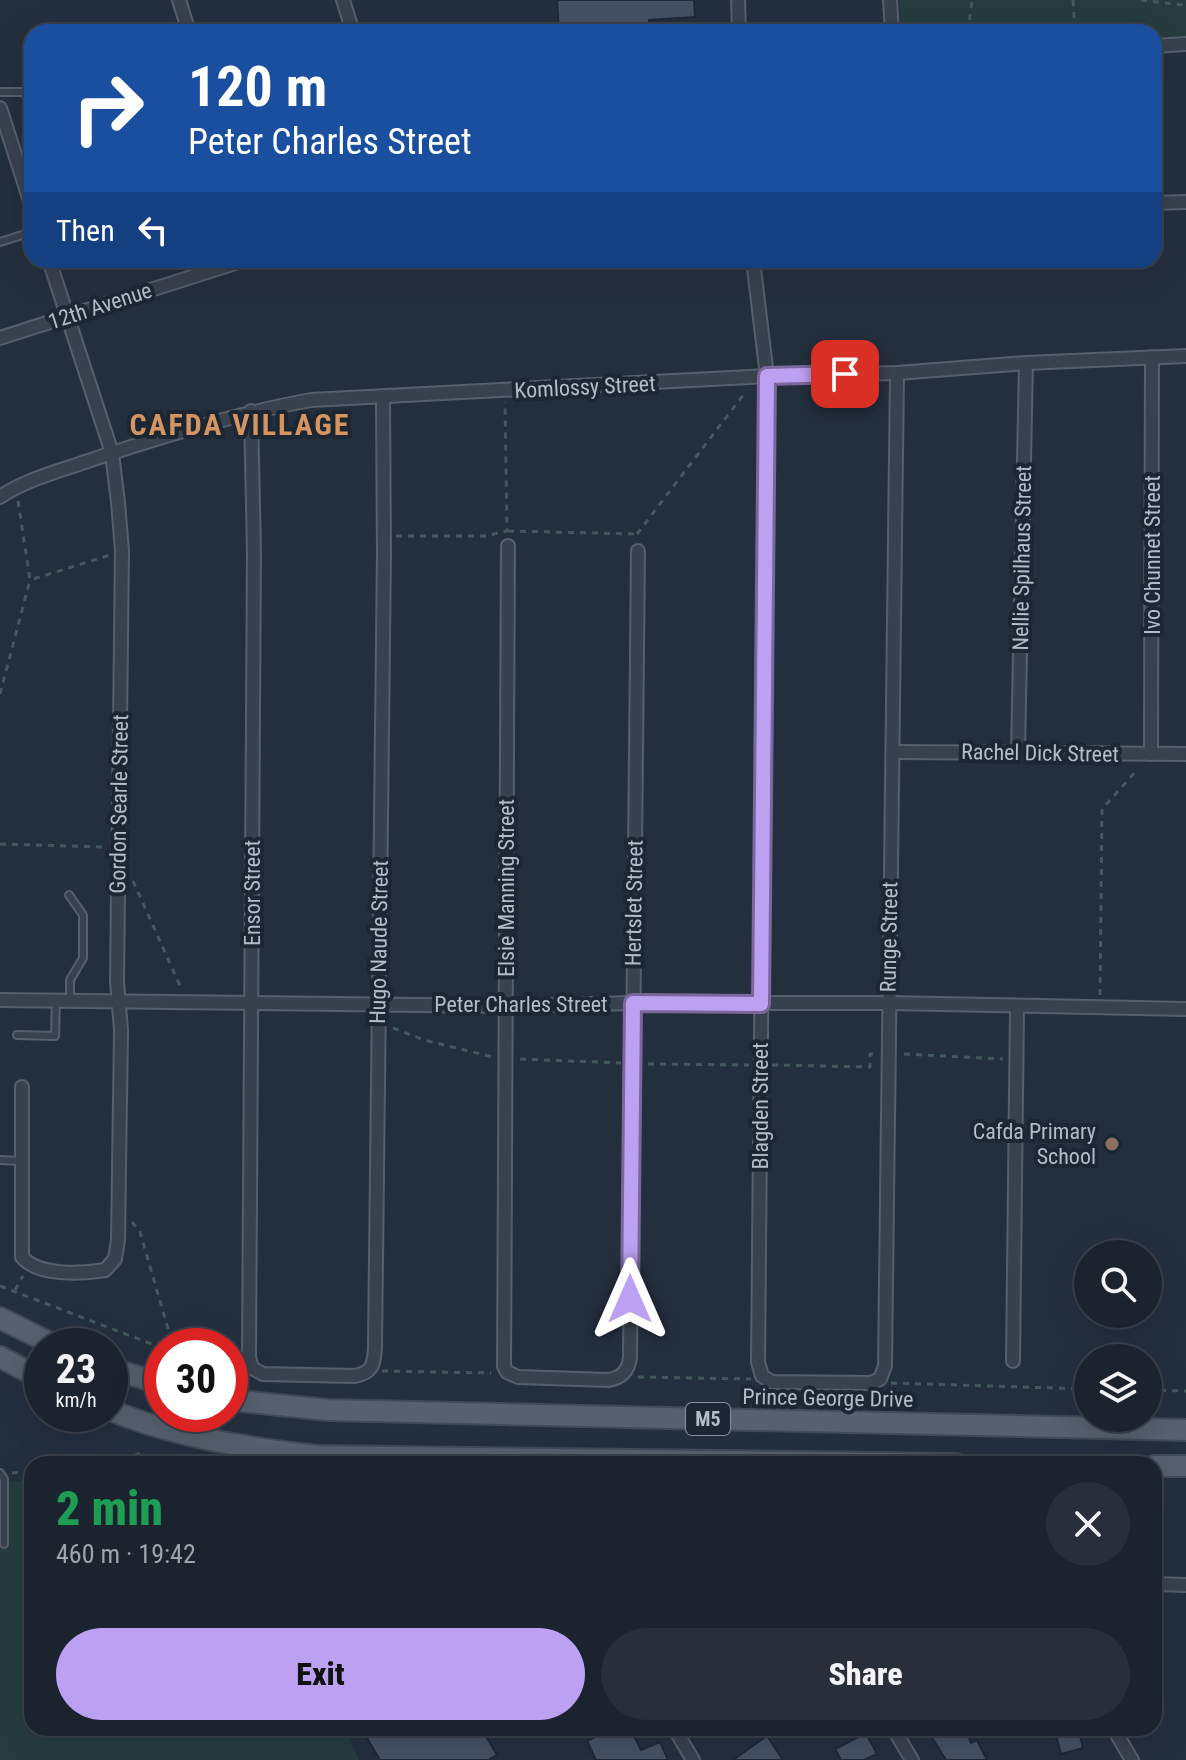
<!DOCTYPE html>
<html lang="en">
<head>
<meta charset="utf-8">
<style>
	:root { --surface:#1b232e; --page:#282f3a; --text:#f1f3f6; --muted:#a0a4aa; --line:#39404a; --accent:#bca0f2 }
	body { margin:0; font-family:"Roboto Condensed",sans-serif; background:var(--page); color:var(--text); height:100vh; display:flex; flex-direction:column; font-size:30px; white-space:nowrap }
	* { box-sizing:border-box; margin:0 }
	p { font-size:26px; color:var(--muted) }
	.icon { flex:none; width:44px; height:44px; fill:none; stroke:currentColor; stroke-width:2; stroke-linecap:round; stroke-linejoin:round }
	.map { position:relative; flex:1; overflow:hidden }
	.drawer { position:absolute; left:24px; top:1456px; width:1138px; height:280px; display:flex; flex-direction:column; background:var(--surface); border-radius:24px; box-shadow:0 8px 32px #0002,0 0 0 2px var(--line) }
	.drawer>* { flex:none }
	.hud { position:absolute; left:24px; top:24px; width:1138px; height:244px; border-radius:24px; box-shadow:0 8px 32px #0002,0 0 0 2px var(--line); background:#1a4fa0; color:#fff; overflow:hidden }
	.buttons { position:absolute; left:1074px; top:1240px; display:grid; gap:16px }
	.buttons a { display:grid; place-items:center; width:88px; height:88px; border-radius:50%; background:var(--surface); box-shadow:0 8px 32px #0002,0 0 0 2px var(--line); font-size:40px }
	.speed { position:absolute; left:24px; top:1328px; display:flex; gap:16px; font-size:40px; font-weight:700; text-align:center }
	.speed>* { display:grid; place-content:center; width:104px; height:104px; border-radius:50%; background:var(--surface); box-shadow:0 8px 32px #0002,0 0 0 2px var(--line); line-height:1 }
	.speed small { font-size:20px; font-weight:400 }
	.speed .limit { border:12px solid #d22; background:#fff; color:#111 }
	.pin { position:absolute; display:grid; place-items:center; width:68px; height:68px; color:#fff; margin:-34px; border-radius:16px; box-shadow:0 4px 12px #0006 }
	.me { position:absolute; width:88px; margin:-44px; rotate:0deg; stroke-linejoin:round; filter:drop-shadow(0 0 6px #0008) }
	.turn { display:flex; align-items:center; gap:28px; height:168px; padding:0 32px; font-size:36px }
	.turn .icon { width:104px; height:104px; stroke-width:2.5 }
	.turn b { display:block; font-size:56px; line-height:68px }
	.then { display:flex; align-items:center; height:76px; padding:0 32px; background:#0003; gap:16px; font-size:30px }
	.round { display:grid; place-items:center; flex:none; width:84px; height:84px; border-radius:42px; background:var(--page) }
	.summary { display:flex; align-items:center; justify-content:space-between; height:136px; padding:0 32px }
	h1 { font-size:48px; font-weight:800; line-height:60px; color:#1e9e55 }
	.action { display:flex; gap:16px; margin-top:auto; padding:16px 32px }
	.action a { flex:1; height:92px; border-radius:48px; background:var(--accent); color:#111; font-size:32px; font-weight:800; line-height:92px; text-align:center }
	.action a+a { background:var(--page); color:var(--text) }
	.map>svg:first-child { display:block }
</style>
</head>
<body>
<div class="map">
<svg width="1186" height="1760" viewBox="0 0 1186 1760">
	<rect width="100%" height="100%" fill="#242f3e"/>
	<g fill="#263c3f">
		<path d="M899 0H1186V37L1154 38V32H901Z"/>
		<path d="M0 1482H32V1728H344L359 1760H0Z"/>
	</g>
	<g fill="#455162" stroke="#1f2835" stroke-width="2">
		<path d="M557 0H694L695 17 649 20 650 32H559Z"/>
		<path d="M361 1728H481L497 1755 488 1760H380Z"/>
		<path d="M612 1728H630L641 1750 660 1742 668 1760H596L587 1741Z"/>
		<path d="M926 1728H964L971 1743 977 1740 987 1760H946Z"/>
		<path d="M1054 1728H1078L1083 1748 1061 1754Z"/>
		<path d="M866 1733 877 1754 864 1760H841L835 1749Z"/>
		<path d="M767 1736 783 1760H733Z"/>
	</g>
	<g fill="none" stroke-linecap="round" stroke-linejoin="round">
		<defs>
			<g id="lane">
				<path d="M0 92H22L32 97"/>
				<path d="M0 242 32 232"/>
				<path d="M69 895 83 915V958L70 980V1000"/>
				<path d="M17 1035 55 1036 56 1000"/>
				<path d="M0 1160 22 1161"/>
				<path d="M0 1473 4 1479V1544"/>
			</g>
			<g id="street">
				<path d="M179 0 189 32"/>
				<path d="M343 0 353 32"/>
				<path d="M738 0 739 32"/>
				<path d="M890 0 892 32"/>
				<path d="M1154 46 1186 44"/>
				<path d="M0 108 32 207"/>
				<path d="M1154 203 1186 202"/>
				<path d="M753 260 767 376 758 1362 762 1376 772 1382 871 1383 880 1379 885 1366 897 373"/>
				<path d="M0 338 245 260"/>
				<path d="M251 411 254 553 249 1357 252 1368 263 1374 354 1376C372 1373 374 1365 375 1348L384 554 383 398"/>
				<path d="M0 497C25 480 56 472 85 462 159 437 234 414 311 400L767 376 897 373 1026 363 1186 356"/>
				<path d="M508 546 504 1366 507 1372 518 1377 608 1380C621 1378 628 1372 630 1358L638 551"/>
				<path d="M894 752 1186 754"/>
				<path d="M1018 752 1026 363"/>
				<path d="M1151 754 1152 357"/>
				<path d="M0 1000 505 1006 633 1003H888L1186 1009"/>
				<path d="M22 1087V1257C38 1276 81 1274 105 1270L115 1259 118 1240 121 1030 117 981 122 551 118 502 112 453 49 260"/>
				<path d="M1013 1361 1017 1006"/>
				<path d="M1154 1584 1186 1585"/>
				<path d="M674 1728 693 1760"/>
				<path d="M893 1728 912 1760"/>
				<path d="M1113 1728 1132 1760"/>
			</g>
			<g id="primary">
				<path d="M0 1318 56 1346"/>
				<path d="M0 1357 42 1379"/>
				<path d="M110 1368 162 1384"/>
				<path d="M230 1400 328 1410 1186 1430"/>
				<path d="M110 1410C175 1437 248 1448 317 1456L956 1464"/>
				<path d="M1154 1466H1186"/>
			</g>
		</defs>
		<use href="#lane" stroke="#565f6c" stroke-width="10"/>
		<use href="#street" stroke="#565f6c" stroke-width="16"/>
		<use href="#primary" stroke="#414a57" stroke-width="24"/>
		<g stroke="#44595c" stroke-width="3" stroke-dasharray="6 6" stroke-linecap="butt">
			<path d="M1073 0 1075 32"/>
			<path d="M1141 0 1182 5 1186 8"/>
			<path d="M968 32 972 0"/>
			<path d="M18 501 30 580 110 555"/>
			<path d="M508 531 636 534"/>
			<path d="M637 534 744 394V390"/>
			<path d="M396 536H485L507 531 505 402"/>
			<path d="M0 694 30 580"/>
			<path d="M0 844 104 847"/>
			<path d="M133 881 181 988"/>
			<path d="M1100 995 1102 809 1138 769"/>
			<path d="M393 1028 424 1040 493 1057"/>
			<path d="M904 1054 1003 1059"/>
			<path d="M520 1059 621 1063"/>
			<path d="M648 1064 749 1065"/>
			<path d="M772 1065 870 1067V1054H876"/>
			<path d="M132 1222 140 1232 173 1346"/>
			<path d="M0 1286 162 1348"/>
			<path d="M15 1290 23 1276"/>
			<path d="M382 1371 491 1373"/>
			<path d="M638 1377 751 1379"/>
			<path d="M891 1383 1088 1389"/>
			<path d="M1148 1390 1186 1391"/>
			<path d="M112 1464 138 1454 195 1463H231"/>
			<path d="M12 1473 32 1471"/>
		</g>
		<use href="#lane" stroke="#38414e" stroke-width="6"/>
		<use href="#street" stroke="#38414e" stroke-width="12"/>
		<use href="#primary" stroke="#56606e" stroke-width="20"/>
	</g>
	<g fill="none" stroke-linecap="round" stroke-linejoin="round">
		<defs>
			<path id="route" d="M630 1299 633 1003 761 1004 767 376 845 374"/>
		</defs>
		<use href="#route" stroke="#7a689d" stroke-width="20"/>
		<use href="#route" stroke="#bca0f2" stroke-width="14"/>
	</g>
	<circle fill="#8d6e63" stroke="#1d2633" stroke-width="3" cx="1112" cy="1144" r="8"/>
	<g text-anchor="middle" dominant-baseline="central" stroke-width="8" stroke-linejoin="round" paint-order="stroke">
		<rect fill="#1d2633" stroke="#878f9c" stroke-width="2" x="686" y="1403" width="44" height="32" rx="6"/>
		<g font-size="20" font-weight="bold" fill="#b4bcc9">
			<text x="708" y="1419">M5</text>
		</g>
		<g font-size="22" fill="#b4bcc9" stroke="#1d2633">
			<text transform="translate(100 306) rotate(-18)">12th Avenue</text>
			<text transform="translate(585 387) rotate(-3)">Komlossy Street</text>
			<text transform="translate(1152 555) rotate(-90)">Ivo Chunnet Street</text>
			<text transform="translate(1022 558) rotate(-89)">Nellie Spilhaus Street</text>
			<text transform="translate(1040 753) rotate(1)">Rachel Dick Street</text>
			<text transform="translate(119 804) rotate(-89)">Gordon Searle Street</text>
			<text transform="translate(506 888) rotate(-90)">Elsie Manning Street</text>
			<text transform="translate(252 893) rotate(-90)">Ensor Street</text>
			<text transform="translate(634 903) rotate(-89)">Hertslet Street</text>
			<text transform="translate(889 937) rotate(-89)">Runge Street</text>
			<text transform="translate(379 942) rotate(-89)">Hugo Naude Street</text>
			<text x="521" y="1004">Peter Charles Street</text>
			<text transform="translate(760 1106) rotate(-90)">Blagden Street</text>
			<text transform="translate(828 1398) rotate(1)">Prince George Drive</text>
		</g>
		<g font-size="22" fill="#b4bcc9" stroke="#1d2633" text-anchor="end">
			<text x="1096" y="1131">Cafda Primary<tspan x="1096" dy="25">School</tspan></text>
		</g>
		<g font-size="30" font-weight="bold" letter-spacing="2" fill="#d59563" stroke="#1d2633">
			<text x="240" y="424">CAFDA VILLAGE</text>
		</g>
	</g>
</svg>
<div class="buttons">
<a><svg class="icon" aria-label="search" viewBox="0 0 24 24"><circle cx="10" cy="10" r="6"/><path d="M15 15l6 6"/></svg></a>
<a><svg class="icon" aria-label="layers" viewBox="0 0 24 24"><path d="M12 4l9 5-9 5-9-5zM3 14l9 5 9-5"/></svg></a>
</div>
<div class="speed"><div>23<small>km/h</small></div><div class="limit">30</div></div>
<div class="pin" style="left:845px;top:374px;background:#d93025"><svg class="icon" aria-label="arrive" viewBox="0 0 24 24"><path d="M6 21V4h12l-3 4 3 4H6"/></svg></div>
<svg class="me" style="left:630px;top:1299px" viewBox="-20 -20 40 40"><path d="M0-17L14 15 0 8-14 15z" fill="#bca0f2" stroke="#fff" stroke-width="4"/></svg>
<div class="hud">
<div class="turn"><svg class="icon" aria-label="right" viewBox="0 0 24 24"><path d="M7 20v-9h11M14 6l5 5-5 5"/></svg><div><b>120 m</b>Peter Charles Street</div></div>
<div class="then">Then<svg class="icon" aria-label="left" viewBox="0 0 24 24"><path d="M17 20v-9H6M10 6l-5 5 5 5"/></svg></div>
</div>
<section class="drawer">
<div class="summary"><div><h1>2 min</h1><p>460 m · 19:42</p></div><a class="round"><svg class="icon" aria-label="close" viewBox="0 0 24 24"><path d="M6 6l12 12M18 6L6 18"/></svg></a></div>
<div class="action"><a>Exit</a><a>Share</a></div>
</section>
</div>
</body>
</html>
